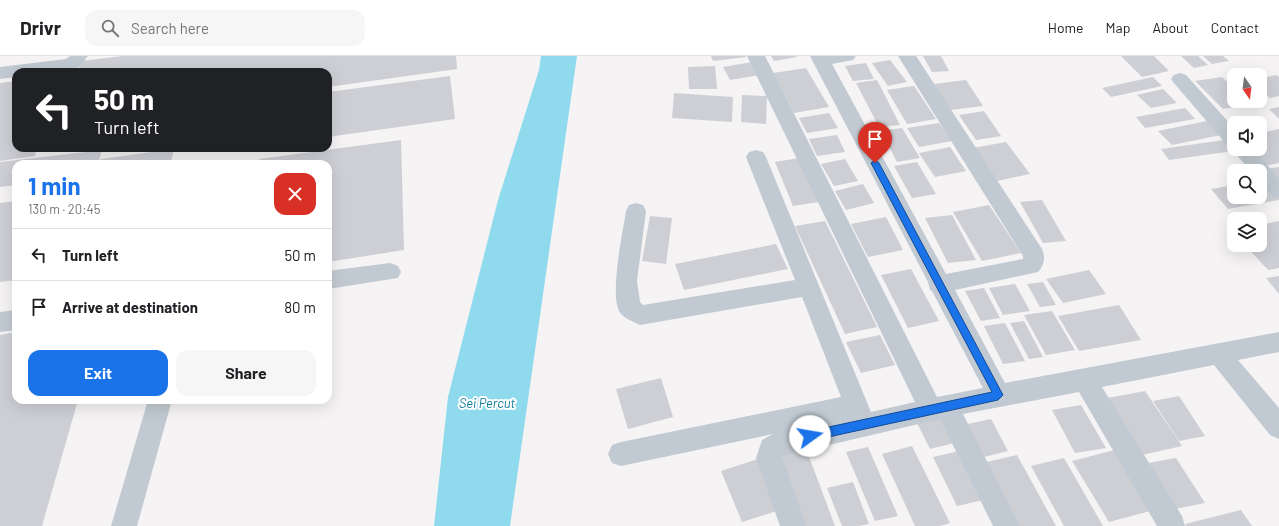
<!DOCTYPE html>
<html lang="en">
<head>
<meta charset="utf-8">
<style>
	:root { --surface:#fff; --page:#f6f6f6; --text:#202124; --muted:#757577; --line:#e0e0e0; --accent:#1a73e8 }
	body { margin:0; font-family:Barlow,sans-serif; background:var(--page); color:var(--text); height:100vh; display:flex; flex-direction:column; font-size:15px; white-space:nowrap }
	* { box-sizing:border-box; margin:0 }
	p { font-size:13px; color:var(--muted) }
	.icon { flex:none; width:22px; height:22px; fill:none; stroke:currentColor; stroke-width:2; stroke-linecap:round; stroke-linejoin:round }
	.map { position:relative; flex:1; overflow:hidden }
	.panel { position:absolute; left:12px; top:104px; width:320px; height:244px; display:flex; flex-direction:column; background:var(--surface); border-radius:12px; box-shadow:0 4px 16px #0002 }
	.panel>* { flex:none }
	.top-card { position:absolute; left:12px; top:12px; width:320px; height:84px; border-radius:12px; box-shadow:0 4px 16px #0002; background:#202124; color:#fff; overflow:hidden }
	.needle { width:26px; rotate:166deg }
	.buttons { position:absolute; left:1227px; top:12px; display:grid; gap:8px }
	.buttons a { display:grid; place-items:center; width:40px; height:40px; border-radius:8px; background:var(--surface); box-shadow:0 4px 16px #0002; font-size:20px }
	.pin { position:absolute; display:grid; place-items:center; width:34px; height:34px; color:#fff; margin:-41px -17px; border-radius:50% 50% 50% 0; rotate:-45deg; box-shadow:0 0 4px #0007 }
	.pin .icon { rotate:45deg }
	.me { position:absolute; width:44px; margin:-22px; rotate:77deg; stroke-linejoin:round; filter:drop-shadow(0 0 3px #0008) }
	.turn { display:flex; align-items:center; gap:14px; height:84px; padding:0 16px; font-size:18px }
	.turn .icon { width:52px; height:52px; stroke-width:2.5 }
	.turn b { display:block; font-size:28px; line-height:34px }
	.round { display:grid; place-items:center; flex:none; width:42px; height:42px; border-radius:12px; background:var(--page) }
	.summary { display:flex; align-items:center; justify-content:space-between; height:68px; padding:0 16px }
	h1 { font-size:24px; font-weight:700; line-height:30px; color:var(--accent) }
	.action { display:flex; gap:8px; margin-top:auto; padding:8px 16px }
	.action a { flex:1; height:46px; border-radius:12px; background:var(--accent); color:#fff; font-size:16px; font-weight:700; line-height:46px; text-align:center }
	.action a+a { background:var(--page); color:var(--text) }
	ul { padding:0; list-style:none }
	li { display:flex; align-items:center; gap:12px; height:52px; padding:0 16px; border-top:1px solid var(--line) }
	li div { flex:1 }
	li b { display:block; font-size:15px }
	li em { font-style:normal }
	header { display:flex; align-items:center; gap:24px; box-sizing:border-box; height:56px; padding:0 20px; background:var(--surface); border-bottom:1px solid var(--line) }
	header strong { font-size:19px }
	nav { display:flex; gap:22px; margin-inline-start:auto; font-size:14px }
	.search { width:280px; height:36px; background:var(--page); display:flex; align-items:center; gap:10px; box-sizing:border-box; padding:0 14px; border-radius:12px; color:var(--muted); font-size:15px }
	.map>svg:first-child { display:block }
</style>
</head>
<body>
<header>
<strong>Drivr</strong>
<div class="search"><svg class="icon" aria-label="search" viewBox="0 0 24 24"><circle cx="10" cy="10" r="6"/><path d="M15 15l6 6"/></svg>Search here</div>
<nav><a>Home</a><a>Map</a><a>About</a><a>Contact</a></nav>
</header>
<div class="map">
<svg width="1279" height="470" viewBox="0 0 1279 470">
	<rect width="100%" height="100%" fill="#f5f3f3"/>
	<path fill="#90daee" d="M541 0H577L510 470H434L448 341 498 144 539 14Z"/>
	<g fill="#cdcfd5">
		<path d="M123 0H456L457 13 328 31V16H78L81 5Z"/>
		<path d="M711 0H746V1L713 5Z"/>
		<path d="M771 0H797V1L774 5Z"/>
		<path d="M923 0H941L949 15 932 16Z"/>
		<path d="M1121 0H1154L1169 15 1142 21Z"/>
		<path d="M1181 0H1198L1208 9 1194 12Z"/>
		<path d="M1203 0H1223L1229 5 1212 8Z"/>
		<path d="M890 4 907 26 888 30 872 7Z"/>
		<path d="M752 6 760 19 730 24 723 11Z"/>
		<path d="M866 7 874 23 853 25 845 10Z"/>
		<path d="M715 10 717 33H689L688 11Z"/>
		<path d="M806 12 829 51 794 57 773 17Z"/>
		<path d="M1277 19 1279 21V40L1270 42 1260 32V22Z"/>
		<path d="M450 20 455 63 328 81V36Z"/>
		<path d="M1153 21 1162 30 1111 41 1102 32Z"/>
		<path d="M1222 21 1234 32V45H1248L1250 48 1223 53 1195 25Z"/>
		<path d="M877 24 900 69 879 71 856 27Z"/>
		<path d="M966 24 983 50 950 54 934 28Z"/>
		<path d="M16 25V92H37L35 100 0 105V27Z"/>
		<path d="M914 30 936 63 907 68 887 34Z"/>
		<path d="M1163 33 1177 47 1151 52 1137 39Z"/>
		<path d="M674 37 733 41 732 66 672 62Z"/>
		<path d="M742 39 767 40 766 68 741 66Z"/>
		<path d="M1279 51V63L1269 53Z"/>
		<path d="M1185 52 1195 63 1145 72 1136 61Z"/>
		<path d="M984 55 1001 80 976 84 959 59Z"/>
		<path d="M829 57 838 72 807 77 799 62Z"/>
		<path d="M1207 65 1221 79 1172 89 1158 75Z"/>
		<path d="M939 67 952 85 919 91 907 72Z"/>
		<path d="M902 72 920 102 897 106 881 75Z"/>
		<path d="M1279 73V107L1265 110 1248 93H1260V77Z"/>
		<path d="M837 79 845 96 817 100 809 83Z"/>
		<path d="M401 84 404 194 328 206V108H259V103Z"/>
		<path d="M1224 84 1233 95 1169 104 1161 93Z"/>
		<path d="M1006 86 1030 118 997 125 973 92Z"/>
		<path d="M950 91 966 115 935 121 919 97Z"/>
		<path d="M174 93 171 106 100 108 101 103Z"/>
		<path d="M102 94 98 108H16V129L0 131V106Z"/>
		<path d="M799 102 819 146 793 150 775 106Z"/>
		<path d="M845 103 858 125 834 130 821 108Z"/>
		<path d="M917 106 936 138 912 142 894 110Z"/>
		<path d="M1279 111V128L1264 113Z"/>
		<path d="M1260 125 1279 141V144L1228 153 1211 133 1234 129V141H1260Z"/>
		<path d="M863 128 874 147 846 154 835 135Z"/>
		<path d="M1042 144 1066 185 1043 187 1020 146Z"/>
		<path d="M16 145V224L0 226V147Z"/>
		<path d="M989 149 1021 197 982 205 953 156Z"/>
		<path d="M952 159 976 204 948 207 925 162Z"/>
		<path d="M650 160 672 162 666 208 642 205Z"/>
		<path d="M886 161 903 194 868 201 851 168Z"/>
		<path d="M825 165 877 271 845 278 795 170Z"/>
		<path d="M1279 165V212L1268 214 1245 189H1260V169Z"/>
		<path d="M776 188 788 213 684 234 675 208Z"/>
		<path d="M911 213 939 265 908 272 881 219Z"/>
		<path d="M1089 214 1106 238 1063 247 1046 223Z"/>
		<path d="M1279 220V238L1266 222Z"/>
		<path d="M1043 226 1056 249 1040 251 1027 228Z"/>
		<path d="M1015 228 1030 255 1003 259 989 232Z"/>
		<path d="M984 232 1000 262 981 265 965 235Z"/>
		<path d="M1119 249 1141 284 1079 295 1058 260Z"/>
		<path d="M1052 255 1075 294 1046 299 1024 259Z"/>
		<path d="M1024 265 1043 301 1029 303 1010 267Z"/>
		<path d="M1005 267 1025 305 1003 308 984 270Z"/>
		<path d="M16 276V344H78L42 470H0V279Z"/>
		<path d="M880 279 895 309 861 317 846 286Z"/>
		<path d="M661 322 673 361 628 373 616 333Z"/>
		<path d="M1145 335 1182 390 1142 399 1107 342Z"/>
		<path d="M1179 340 1205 380 1179 385 1153 345Z"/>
		<path d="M1081 349 1106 392 1075 397 1052 354Z"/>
		<path d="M940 360 954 387 930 393 916 365Z"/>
		<path d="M991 363 1008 395 980 402 963 369Z"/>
		<path d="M805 390 835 470H804L778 396Z"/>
		<path d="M912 390 950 467 940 470H915L882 398Z"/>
		<path d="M868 391 898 460 875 465 846 396Z"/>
		<path d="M964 394 988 443 957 450 933 401Z"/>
		<path d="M1115 394 1154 454 1109 466 1072 405Z"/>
		<path d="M1017 399 1056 470H1014L982 407Z"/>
		<path d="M1064 402 1103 470H1064L1031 410Z"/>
		<path d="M1176 402 1205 447 1170 454 1143 408Z"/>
		<path d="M758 403 780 454 742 466 721 415Z"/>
		<path d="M853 426 869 468 858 470H842L827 432Z"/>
		<path d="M1241 454 1252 470H1186L1185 468Z"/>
	</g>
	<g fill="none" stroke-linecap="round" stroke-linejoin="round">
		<g fill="#c1cad2" fill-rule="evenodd">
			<path d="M70 0H88L79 11 66 15 16 16V21L0 23V11L66 3Z"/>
			<path d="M747 0H765L937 341 983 332 932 235 930 234 928 226 810 0H856L853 4 832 8 946 218 1023 203V200L898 0H916L1042 193C1046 202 1044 209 1038 216L955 234 1005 327 1279 276V296L1238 304 1279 352V383L1270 379 1214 309 1102 331 1182 460 1185 470H1157L1079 336 963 358 1020 470H993L940 363 782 400 806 470H780L756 402 762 384 773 378 621 410 612 407 608 398 612 389 621 386 841 341 802 241 640 269C634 266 626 263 621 258 608 243 623 176 626 155L629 149 636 147 643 149 646 155 637 225 640 246 643 249 795 224 746 101 749 96 756 94 763 96 766 101 871 356 915 346Z"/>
			<path d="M1180 17 1186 19 1234 72V93H1253L1279 122V142L1272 140 1260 126V115H1250L1232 93 1234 91 1227 89 1174 27 1171 23 1174 19Z"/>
			<path d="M390 207 398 210 401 216 398 222 328 233V215Z"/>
			<path d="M16 254V274L0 276V256Z"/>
			<path d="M148 344H172L137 470H111Z"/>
		</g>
	</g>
	<path fill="#1a73e8" stroke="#114b97" d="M875 104 879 107 1003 339 998 344 810 385 807 384 805 380 807 377 810 375 992 336 871 107Z"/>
	<g text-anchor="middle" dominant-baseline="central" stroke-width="4" stroke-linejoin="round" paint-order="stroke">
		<g font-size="13" font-style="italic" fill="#0c7c9b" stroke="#fff">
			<text x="487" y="347">Sei Percut</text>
		</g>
	</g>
</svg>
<div class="buttons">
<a><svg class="needle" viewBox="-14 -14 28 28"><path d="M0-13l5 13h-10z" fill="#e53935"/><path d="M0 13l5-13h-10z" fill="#757577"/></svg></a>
<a><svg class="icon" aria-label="sound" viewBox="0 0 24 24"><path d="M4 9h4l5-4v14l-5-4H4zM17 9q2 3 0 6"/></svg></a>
<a><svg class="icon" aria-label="search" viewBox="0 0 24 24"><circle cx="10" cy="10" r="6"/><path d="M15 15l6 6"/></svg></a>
<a><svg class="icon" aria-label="layers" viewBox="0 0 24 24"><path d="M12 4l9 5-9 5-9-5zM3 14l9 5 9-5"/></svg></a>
</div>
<div class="pin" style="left:875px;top:107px;background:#d93025"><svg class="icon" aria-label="arrive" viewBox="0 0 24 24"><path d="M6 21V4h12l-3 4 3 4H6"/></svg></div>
<svg class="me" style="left:810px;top:380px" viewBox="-20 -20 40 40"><circle r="19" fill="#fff"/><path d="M0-13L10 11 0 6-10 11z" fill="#1a73e8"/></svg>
<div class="top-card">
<div class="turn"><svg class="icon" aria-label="left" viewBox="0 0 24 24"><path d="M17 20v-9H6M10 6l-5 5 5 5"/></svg><div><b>50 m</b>Turn left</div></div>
</div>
<section class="panel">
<div class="summary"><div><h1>1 min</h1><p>130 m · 20:45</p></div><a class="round" style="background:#d93025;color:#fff"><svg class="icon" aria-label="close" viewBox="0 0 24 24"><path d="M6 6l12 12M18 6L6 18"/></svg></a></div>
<ul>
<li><svg class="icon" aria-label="left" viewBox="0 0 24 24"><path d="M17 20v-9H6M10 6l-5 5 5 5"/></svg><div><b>Turn left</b></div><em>50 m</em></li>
<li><svg class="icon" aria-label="arrive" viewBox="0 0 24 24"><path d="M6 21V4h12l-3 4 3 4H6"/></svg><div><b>Arrive at destination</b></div><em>80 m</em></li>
</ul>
<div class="action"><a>Exit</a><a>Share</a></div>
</section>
</div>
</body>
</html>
